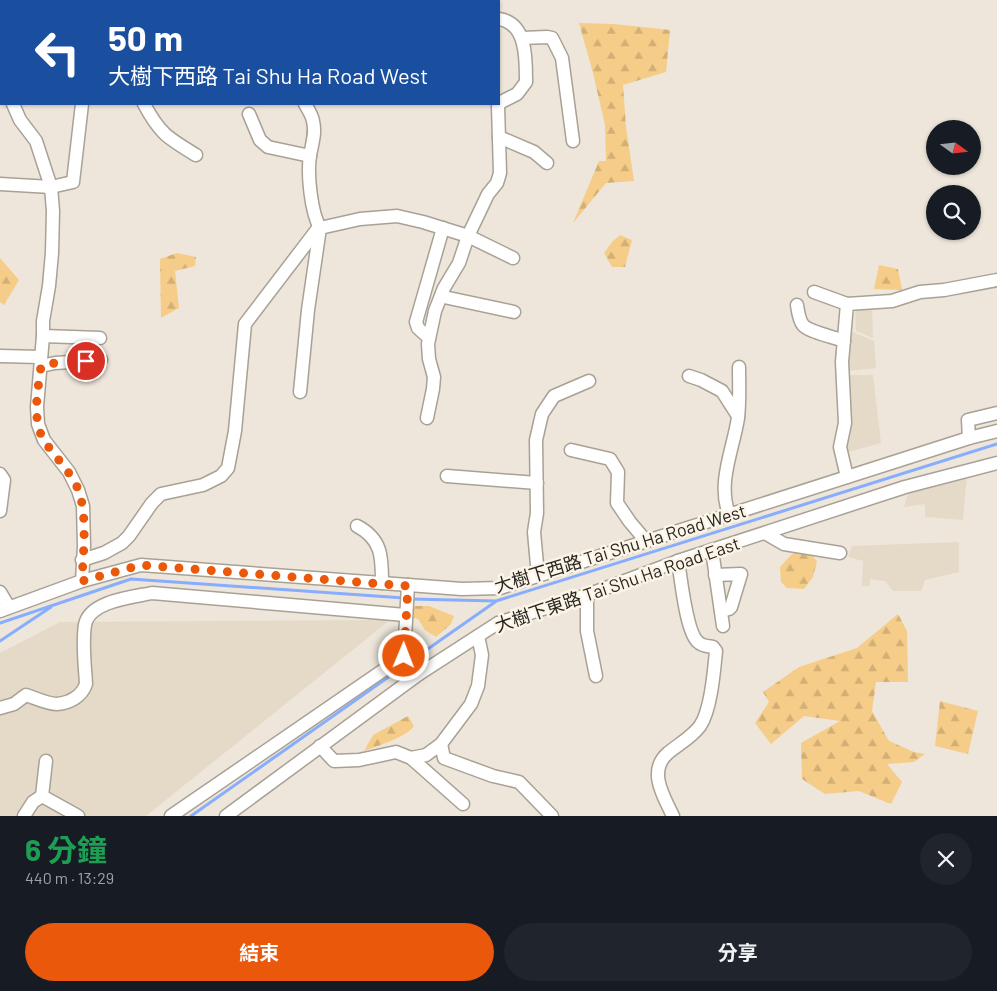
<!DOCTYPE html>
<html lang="zh-TW">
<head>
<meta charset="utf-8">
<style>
	:root { --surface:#171b24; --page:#20242c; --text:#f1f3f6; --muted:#9ea1a6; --accent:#ea580c }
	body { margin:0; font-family:Barlow,"Noto Sans TC",sans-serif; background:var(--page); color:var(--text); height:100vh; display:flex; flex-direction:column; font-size:19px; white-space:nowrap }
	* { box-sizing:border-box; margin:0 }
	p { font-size:16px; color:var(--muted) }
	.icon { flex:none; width:28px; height:28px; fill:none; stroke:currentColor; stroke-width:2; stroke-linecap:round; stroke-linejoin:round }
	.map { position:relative; height:816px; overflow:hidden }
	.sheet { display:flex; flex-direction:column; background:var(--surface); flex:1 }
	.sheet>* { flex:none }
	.top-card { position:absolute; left:0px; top:0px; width:500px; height:105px; box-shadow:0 1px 4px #0004; background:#1a4fa0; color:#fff; overflow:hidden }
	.needle { width:32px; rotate:105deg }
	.buttons { position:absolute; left:926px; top:120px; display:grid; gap:10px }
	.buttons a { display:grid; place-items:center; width:55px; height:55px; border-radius:50%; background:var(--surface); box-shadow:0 1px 4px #0004; font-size:25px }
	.pin { position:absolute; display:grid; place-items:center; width:42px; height:42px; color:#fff; margin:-21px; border:2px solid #fff; border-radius:50%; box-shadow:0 1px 5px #0007 }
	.me { position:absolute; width:55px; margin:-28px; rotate:1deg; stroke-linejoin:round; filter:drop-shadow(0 0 4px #0008) }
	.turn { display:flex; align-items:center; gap:18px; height:105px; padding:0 25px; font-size:22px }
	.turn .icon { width:65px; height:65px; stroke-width:2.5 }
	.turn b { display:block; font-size:35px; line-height:42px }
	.round { display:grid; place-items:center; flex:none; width:52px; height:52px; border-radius:26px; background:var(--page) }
	.summary { display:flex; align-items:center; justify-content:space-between; height:85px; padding:0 25px }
	h1 { font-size:30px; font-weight:700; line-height:38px; color:#1e9e55 }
	.cta { display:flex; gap:10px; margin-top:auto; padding:10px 25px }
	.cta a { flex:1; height:58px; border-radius:30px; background:var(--accent); color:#fff; font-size:20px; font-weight:700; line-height:58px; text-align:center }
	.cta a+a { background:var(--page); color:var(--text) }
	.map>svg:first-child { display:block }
</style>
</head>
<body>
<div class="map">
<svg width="997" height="816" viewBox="0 0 997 816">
	<defs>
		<pattern id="forest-firs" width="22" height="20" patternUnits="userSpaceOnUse" patternTransform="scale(1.25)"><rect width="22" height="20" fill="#f5cc88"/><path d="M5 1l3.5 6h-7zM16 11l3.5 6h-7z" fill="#d2af75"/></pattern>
	</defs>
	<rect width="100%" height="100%" fill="#eee6da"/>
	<g fill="#e5dac7">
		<path d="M855 306 872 307 873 338 856 331Z"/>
		<path d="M848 330 874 341 876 368 848 371Z"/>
		<path d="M849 375H873L881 443 845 453Z"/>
		<path d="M967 475 963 520 925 517V504L904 507 910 488Z"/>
		<path d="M959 542V572L925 580 921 591H893L885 581 870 579V586H862L863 561 848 557 852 546Z"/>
		<path d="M390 620 146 816H0V653L60 622Z"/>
	</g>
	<g fill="url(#forest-firs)">
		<path d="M579 23 614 24 670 30 666 72 623 85 626 127 634 181 606 183 573 223 599 161H606L605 125 593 73Z"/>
		<path d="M620 235 632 240 625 267H612L604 253 612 242Z"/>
		<path d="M177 253 196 257 195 266 175 271 179 308 161 318 160 259Z"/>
		<path d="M0 258 19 280 4 305 0 302Z"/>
		<path d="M879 265 898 269 902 290 874 289Z"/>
		<path d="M801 550 812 556 817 561 813 577 804 589 787 588 781 582 780 567 791 555Z"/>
		<path d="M410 606H429L454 616 451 624 436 637 425 630 418 619 409 617Z"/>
		<path d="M898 614 907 631 908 682H876L872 711 889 741 914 752 925 754 914 762 887 764 902 782 891 804 859 791 825 794 802 779 801 743 840 721 804 716 771 744 755 723 769 702 763 692 799 667 857 648Z"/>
		<path d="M940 701 978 711 968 754 935 746Z"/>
		<path d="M408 716 414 726C407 737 377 746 364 751L373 735Z"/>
	</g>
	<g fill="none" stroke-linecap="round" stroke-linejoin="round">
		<g stroke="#87adfe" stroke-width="3">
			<path d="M410 599 496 601 997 444"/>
			<path d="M0 623 131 579 404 598"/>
			<path d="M0 641 51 607"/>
			<path d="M412 660 495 602"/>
			<path d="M191 816 407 664"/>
		</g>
		<defs>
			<g id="minor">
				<path d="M324 1 326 0"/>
				<path d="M441 1V0"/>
				<path d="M0 31 1 32"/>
				<path d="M522 38 547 37 552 38 562 58 573 141"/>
				<path d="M13 104 20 120 36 141 51 187 53 211 52 253 49 286 43 321V336L37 407 38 424 44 440 69 472 78 490 83 506 84 546 82 581"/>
				<path d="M144 104C160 134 168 138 196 155"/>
				<path d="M249 114 260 140 268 147 310 156"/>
				<path d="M499 137 534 152 547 163"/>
				<path d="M0 184 51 187 73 182 82 104"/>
				<path d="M320 228 360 219 397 216 423 222 468 236 513 258"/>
				<path d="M814 292 847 304"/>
				<path d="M442 293 444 297 514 312"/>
				<path d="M797 305C798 312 799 320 803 325 809 332 834 337 844 341"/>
				<path d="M43 336 100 338"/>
				<path d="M429 338 418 328 416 322 443 228"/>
				<path d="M0 356 41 357"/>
				<path d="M41 366 55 363 101 360"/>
				<path d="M689 376 701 380 722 391 738 416"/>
				<path d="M300 392 308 310 320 228C311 212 307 174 310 156 312 143 316 134 313 121 312 115 308 109 305 104"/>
				<path d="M427 418 433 389 434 377 429 359 428 344 435 311 444 288 459 263 468 236 488 194 497 183 500 173 498 106 501 102 517 94 526 82C526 59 527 23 499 19"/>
				<path d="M969 438 968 420 997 413"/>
				<path d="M571 450 610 459 618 472 617 503 630 522 646 541"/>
				<path d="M0 474 4 480 0 511"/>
				<path d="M447 476 537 483"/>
				<path d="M847 477 840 447 845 423 842 362 847 304 892 301 920 292 944 290 997 280"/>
				<path d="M729 514C717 483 733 450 738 418 740 401 739 384 739 367"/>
				<path d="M357 526C382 539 382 557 382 583"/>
				<path d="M765 533 784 544 840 553"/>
				<path d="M712 550 723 626"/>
				<path d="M82 560 104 553 122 543 129 536 152 503 161 494 203 485 221 476 228 468 235 431 245 324 319 227"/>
				<path d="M715 575 741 574 731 607 729 609 721 611"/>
				<path d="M538 576 534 532 537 513 536 440 542 414 554 396 589 381"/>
				<path d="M408 585 404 656 419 674"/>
				<path d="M0 592 9 607"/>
				<path d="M587 595V631L596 676"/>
				<path d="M0 611 82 581 141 565 462 589 500 588 969 438 997 431"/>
				<path d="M0 708 14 704 26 695C35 698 48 704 57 704 70 703 82 696 86 684 85 665 82 644 85 625 89 601 133 597 152 593L405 615"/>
				<path d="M441 744 444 758 493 776 519 782 552 816"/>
				<path d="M320 746 334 761 359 760 396 752 411 758 463 804"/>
				<path d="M411 758 426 755 441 744 471 704 478 686 482 655 478 636"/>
				<path d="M42 796 46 761"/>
				<path d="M24 816 33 802 42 796 78 816"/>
				<path d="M171 816 404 656"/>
				<path d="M226 816 419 674 498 623 587 595 678 561 905 487 997 463"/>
				<path d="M673 816C664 797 647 771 668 753 679 744 692 737 700 726 711 710 714 671 716 651L713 647C707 646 702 646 698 642 686 632 681 578 678 561"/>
			</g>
		</defs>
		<use href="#minor" stroke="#a8a195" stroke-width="15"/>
		<use href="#minor" stroke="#fff" stroke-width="12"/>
	</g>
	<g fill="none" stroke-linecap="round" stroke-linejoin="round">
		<path stroke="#ea580c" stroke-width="9" stroke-dasharray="0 16.2" d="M86 361 55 363 41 366C38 390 31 421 45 442 56 458 70 471 78 489 88 515 83 553 82 581L141 565 408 586 404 656"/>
	</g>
	<g text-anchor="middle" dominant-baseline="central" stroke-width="5" stroke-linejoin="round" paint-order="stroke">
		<g font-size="18" fill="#282521" stroke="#fbf4e7">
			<text transform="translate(620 548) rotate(-17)">大樹下西路 Tai Shu Ha Road West</text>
			<text transform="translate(617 584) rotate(-19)">大樹下東路 Tai Shu Ha Road East</text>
		</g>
	</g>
</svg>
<div class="buttons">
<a><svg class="needle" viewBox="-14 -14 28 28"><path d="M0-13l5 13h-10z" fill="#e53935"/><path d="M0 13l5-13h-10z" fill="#9ea1a6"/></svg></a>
<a><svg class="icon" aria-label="search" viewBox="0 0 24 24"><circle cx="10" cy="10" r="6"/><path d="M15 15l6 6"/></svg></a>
</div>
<div class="pin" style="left:86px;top:361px;background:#d93025"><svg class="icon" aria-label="arrive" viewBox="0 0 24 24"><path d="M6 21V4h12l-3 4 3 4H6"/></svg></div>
<svg class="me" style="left:404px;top:656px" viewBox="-20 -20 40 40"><circle r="17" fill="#ea580c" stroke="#fff" stroke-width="3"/><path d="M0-11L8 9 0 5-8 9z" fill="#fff"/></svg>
<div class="top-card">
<div class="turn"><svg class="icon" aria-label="left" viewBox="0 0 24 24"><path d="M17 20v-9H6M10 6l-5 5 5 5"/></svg><div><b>50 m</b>大樹下西路 Tai Shu Ha Road West</div></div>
</div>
</div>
<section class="sheet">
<div class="summary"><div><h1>6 分鐘</h1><p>440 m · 13:29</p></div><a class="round"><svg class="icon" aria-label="close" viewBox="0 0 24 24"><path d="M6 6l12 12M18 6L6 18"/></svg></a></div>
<div class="cta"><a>結束</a><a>分享</a></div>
</section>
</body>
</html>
